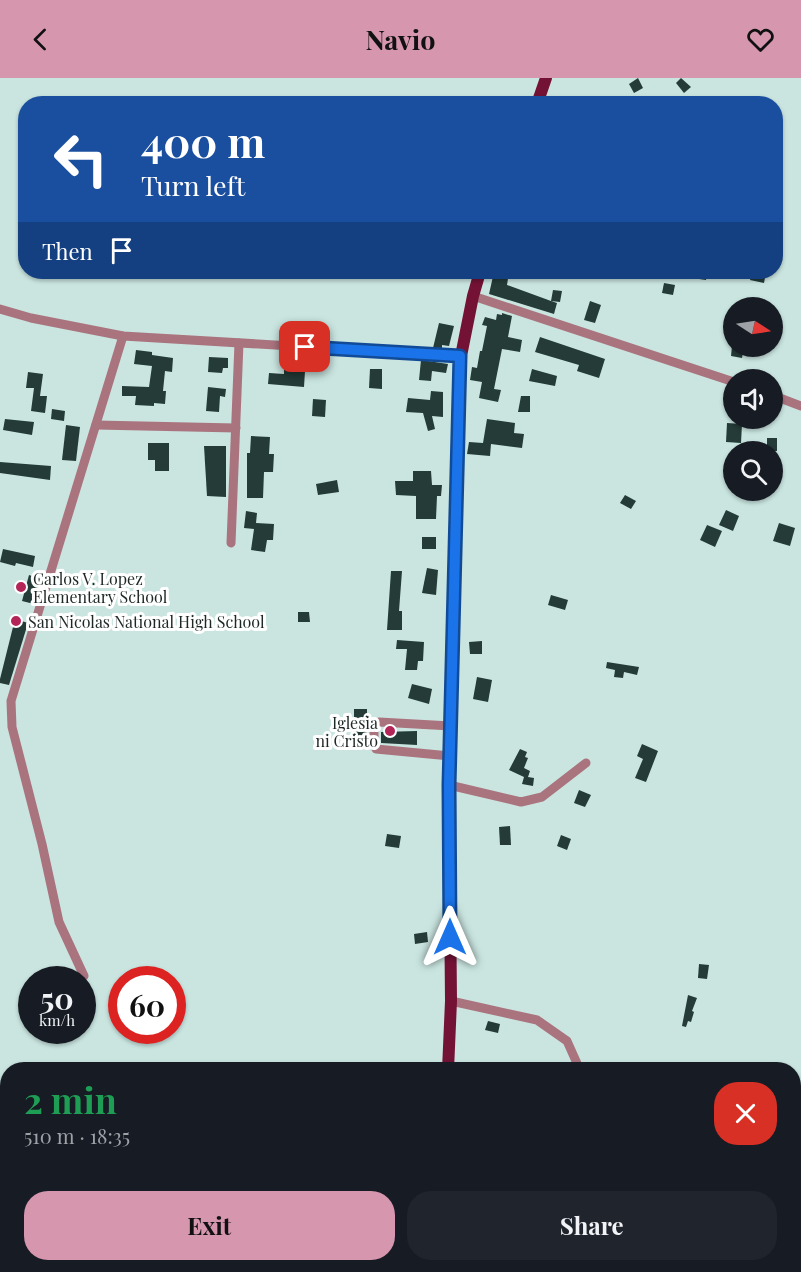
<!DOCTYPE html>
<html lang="en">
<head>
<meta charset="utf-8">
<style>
	:root { --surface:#171b24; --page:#20242c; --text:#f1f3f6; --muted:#9ea1a6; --accent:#d596ae }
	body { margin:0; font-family:"Playfair Display",serif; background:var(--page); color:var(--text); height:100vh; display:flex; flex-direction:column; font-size:22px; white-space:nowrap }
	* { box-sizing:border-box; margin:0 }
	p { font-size:20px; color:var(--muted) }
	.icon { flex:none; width:33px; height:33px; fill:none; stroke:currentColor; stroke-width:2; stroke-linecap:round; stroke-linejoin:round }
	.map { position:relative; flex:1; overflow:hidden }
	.panel { position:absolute; left:0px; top:984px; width:801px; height:210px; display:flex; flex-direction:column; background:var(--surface); border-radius:24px 24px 0 0; box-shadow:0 2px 4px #0004 }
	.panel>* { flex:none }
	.guide { position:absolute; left:18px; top:18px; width:765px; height:183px; border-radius:24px; box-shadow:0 2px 4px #0004; background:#1a4fa0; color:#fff; overflow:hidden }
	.needle { width:39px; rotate:102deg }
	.buttons { position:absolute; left:723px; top:219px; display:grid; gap:12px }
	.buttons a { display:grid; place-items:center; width:60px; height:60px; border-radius:50%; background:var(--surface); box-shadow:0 2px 4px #0004; font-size:30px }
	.speed { position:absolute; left:18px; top:888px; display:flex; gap:12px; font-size:30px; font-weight:700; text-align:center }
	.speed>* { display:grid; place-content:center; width:78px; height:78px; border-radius:50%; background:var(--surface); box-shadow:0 2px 4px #0004; line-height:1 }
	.speed small { font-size:15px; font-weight:400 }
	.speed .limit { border:9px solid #d22; background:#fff; color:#111 }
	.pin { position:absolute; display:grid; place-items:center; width:51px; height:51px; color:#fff; margin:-26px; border-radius:12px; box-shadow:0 3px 9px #0006 }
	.me { position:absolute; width:66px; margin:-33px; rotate:0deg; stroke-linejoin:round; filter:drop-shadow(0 0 4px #0008) }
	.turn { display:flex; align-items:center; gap:21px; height:126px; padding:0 24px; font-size:27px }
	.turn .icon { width:78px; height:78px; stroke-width:2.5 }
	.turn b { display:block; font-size:42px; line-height:51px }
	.then { display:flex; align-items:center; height:57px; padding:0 24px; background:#0003; gap:12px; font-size:22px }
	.round { display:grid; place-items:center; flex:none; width:63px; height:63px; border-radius:24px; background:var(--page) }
	.overview { display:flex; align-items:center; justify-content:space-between; height:102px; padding:0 24px }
	h1 { font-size:36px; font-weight:700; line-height:45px; color:#1e9e55 }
	.primary-button { display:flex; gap:12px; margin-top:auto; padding:12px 24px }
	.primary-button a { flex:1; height:69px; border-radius:24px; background:var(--accent); color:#111; font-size:24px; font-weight:700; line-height:69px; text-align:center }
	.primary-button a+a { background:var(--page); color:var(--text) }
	header { display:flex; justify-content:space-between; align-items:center; height:78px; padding:0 24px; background:var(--accent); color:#111; font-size:27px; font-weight:700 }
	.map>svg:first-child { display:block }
</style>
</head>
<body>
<header><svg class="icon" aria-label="back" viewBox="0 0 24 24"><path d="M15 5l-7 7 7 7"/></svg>Navio<svg class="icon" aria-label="heart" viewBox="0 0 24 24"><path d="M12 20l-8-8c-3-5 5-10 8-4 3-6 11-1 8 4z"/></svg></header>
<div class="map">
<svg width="801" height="1194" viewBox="0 0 801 1194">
	<rect width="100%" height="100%" fill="#cae5e0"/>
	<g fill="#243b37">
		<path d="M638 0 643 10 634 15 629 6Z"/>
		<path d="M681 0 691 9 684 15 676 5Z"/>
		<path d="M494 194H509L507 207 551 223 553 212 562 213 560 224 551 223 557 225 554 236 489 216Z"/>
		<path d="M679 194H707L706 202 679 198Z"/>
		<path d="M752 194H766L764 205 750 202Z"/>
		<path d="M664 205 675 207 673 217 662 215Z"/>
		<path d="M590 223 601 227 595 245 584 242Z"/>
		<path d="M502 235 512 238 508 259 522 262 520 274 502 271 494 311 501 312 498 324 479 320 482 304 470 302 472 289 477 290 480 273H482L487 248 482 247 485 239 496 242 497 236 502 237Z"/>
		<path d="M439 245 454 248 449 268 442 267V270H433Z"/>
		<path d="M540 259 605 281 599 300 577 293 579 287 535 274Z"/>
		<path d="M732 268H744L742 280 731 278Z"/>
		<path d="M136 272 152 274V277L173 280 172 294 165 293 163 313H166L165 326 154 325V328L135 327 136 318H122V308L149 309 152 288 134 286Z"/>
		<path d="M209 279 228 280V290H223L222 295 208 294Z"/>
		<path d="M421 282 448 286 446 295 432 293 431 303 419 302Z"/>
		<path d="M284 291 305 293 304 309 268 306 269 295 284 296Z"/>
		<path d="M370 291H382V311L369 310Z"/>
		<path d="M532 291 557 298 555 308 529 303Z"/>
		<path d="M28 294 43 296 40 318H47L45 335 31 333 34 310H26Z"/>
		<path d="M208 309 226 311 225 319 220 318 219 334 206 333Z"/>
		<path d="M431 313 443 314V339L432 338 435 351 428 353 423 335 406 334 408 320 430 322Z"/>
		<path d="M521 318H530V334H518Z"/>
		<path d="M313 321 326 322 325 339 312 338Z"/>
		<path d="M52 331 65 333 64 343 51 341Z"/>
		<path d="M5 341 34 344 32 357 3 352Z"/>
		<path d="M487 341 515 345 514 355 524 356 522 370 491 366 490 378 467 376 469 364 483 365Z"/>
		<path d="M727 345 742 346 741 365 726 364Z"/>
		<path d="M66 347 80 349 76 383 62 382Z"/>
		<path d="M251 358 270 359 269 376H274L273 394H264L263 420H247V375H250Z"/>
		<rect x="767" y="360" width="10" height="13"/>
		<path d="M148 365H169V393H155V382H148Z"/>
		<path d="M204 368H226V419L207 418Z"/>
		<path d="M0 384 51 388 50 402 0 395Z"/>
		<path d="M413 393H431L432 407H442L441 418H437L436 441H416V418L396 417 395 403H413Z"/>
		<path d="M337 402 339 414 318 417 316 406Z"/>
		<path d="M625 417 636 423 631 431 620 425Z"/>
		<path d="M726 432 739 438 733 453 719 447Z"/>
		<path d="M246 433 257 435 256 445 274 446 273 462H267L265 474 251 472 254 451 244 450Z"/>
		<path d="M779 445 795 450 790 468 773 463Z"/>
		<path d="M707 447 722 453 715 469 700 462Z"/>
		<rect x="422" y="459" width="14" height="12"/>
		<path d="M3 471 35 478 33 489 16 485 15 488 0 484Z"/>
		<path d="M427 490 438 492 436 517 422 515Z"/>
		<path d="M391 493H402L399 533H402V552H387Z"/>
		<path d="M29 497 41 501 34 526 22 523Z"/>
		<path d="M551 517 568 522 565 532 548 527Z"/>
		<path d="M298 534H309L310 544H298Z"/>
		<path d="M15 541 28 545 9 607 0 605V601Z"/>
		<path d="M397 562 424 564 423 583H418L417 592H405L407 571H396Z"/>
		<path d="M482 563V576H470L469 564Z"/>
		<path d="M607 584 639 589 637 597 624 594 623 600 614 599 615 592 606 590Z"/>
		<path d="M477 599 492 602 488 624 473 621Z"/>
		<path d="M412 606 432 611 429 626 408 620Z"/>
		<path d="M354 631H367V666L354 665Z"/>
		<path d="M417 653V667L381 665V654Z"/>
		<path d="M642 666 658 673 646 704 635 700 643 681 637 678Z"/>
		<path d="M520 671 527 674 525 679 528 680 524 690 530 693 528 699 534 700 533 708 522 706 524 699 509 692Z"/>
		<path d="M579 712 591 717 585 729 574 725Z"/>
		<path d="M510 748 511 767H500L499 749Z"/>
		<path d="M387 756 401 758 399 770 385 768Z"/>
		<path d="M561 757 571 761 567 772 557 768Z"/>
		<path d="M427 854 428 864 415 866 414 856Z"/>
		<path d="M699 886 709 887 707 901 698 900Z"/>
		<path d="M688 917 697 920 692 933 694 934 691 944 688 943 686 949 682 948Z"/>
		<path d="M488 943 500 946 498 955 485 952Z"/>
	</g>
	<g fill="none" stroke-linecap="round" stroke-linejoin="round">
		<g stroke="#aa747f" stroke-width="9">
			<path d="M473 218 734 304"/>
			<path d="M0 231 31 240 123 258 461 278"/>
			<path d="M772 317 801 328"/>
			<path d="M96 347 236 350"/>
			<path d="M231 465 239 265"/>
			<path d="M450 678 376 671 374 666V648L379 644 451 648"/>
			<path d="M449 707 521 724 542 719 586 685"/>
			<path d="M84 898 59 844 42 766 12 649 11 623 123 258"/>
			<path d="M451 923 537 942 567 963 580 992"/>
			<path d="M693 992 710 991"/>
			<path d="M757 1186 765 1194"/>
		</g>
		<g stroke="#731235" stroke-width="12">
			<path d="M537 26 546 0"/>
			<path d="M448 992 451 923 449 707 458 350 461 278 473 218 480 194"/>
			<path d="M375 1194 380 1186"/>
		</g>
	</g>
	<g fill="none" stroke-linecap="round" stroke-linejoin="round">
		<defs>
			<path id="route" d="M305 269 460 278 449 707 450 859"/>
		</defs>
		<use href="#route" stroke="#114b97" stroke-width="15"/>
		<use href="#route" stroke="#1a73e8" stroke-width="10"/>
	</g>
	<g fill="#b32457" stroke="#fff" stroke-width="2">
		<circle cx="21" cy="509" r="6"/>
		<circle cx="16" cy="543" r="6"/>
		<circle cx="390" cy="653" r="6"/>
	</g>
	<g text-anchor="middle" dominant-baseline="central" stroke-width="6" stroke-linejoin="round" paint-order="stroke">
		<g font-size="16" fill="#1d2725" stroke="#fff" text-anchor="start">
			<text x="33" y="500">Carlos V. Lopez<tspan x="33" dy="18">Elementary School</tspan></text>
			<text x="28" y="543">San Nicolas National High School</text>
			<text x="378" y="644" text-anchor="end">Iglesia<tspan x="378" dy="18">ni Cristo</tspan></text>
		</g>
	</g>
</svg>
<div class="buttons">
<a><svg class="needle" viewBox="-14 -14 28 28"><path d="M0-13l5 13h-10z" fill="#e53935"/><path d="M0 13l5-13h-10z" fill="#9ea1a6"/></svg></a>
<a><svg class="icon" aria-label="sound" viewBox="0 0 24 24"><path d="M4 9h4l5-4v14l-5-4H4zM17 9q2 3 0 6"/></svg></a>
<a><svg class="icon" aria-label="search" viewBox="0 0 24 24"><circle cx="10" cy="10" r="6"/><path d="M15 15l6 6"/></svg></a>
</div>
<div class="speed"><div>50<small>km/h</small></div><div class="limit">60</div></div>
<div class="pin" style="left:305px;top:269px;background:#d93025"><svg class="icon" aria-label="arrive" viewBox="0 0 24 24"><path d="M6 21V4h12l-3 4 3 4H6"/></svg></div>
<svg class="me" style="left:450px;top:859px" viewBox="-20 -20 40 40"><path d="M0-17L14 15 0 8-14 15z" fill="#1a73e8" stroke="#fff" stroke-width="4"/></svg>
<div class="guide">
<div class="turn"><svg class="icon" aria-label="left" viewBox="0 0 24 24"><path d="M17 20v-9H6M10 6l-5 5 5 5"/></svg><div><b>400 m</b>Turn left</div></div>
<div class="then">Then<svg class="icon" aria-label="arrive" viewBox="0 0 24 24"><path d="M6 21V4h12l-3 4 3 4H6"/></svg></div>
</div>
<section class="panel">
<div class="overview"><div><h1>2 min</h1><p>510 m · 18:35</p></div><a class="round" style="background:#d93025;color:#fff"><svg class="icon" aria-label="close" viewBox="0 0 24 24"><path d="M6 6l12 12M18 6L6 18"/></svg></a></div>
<div class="primary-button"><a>Exit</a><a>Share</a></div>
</section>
</div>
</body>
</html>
